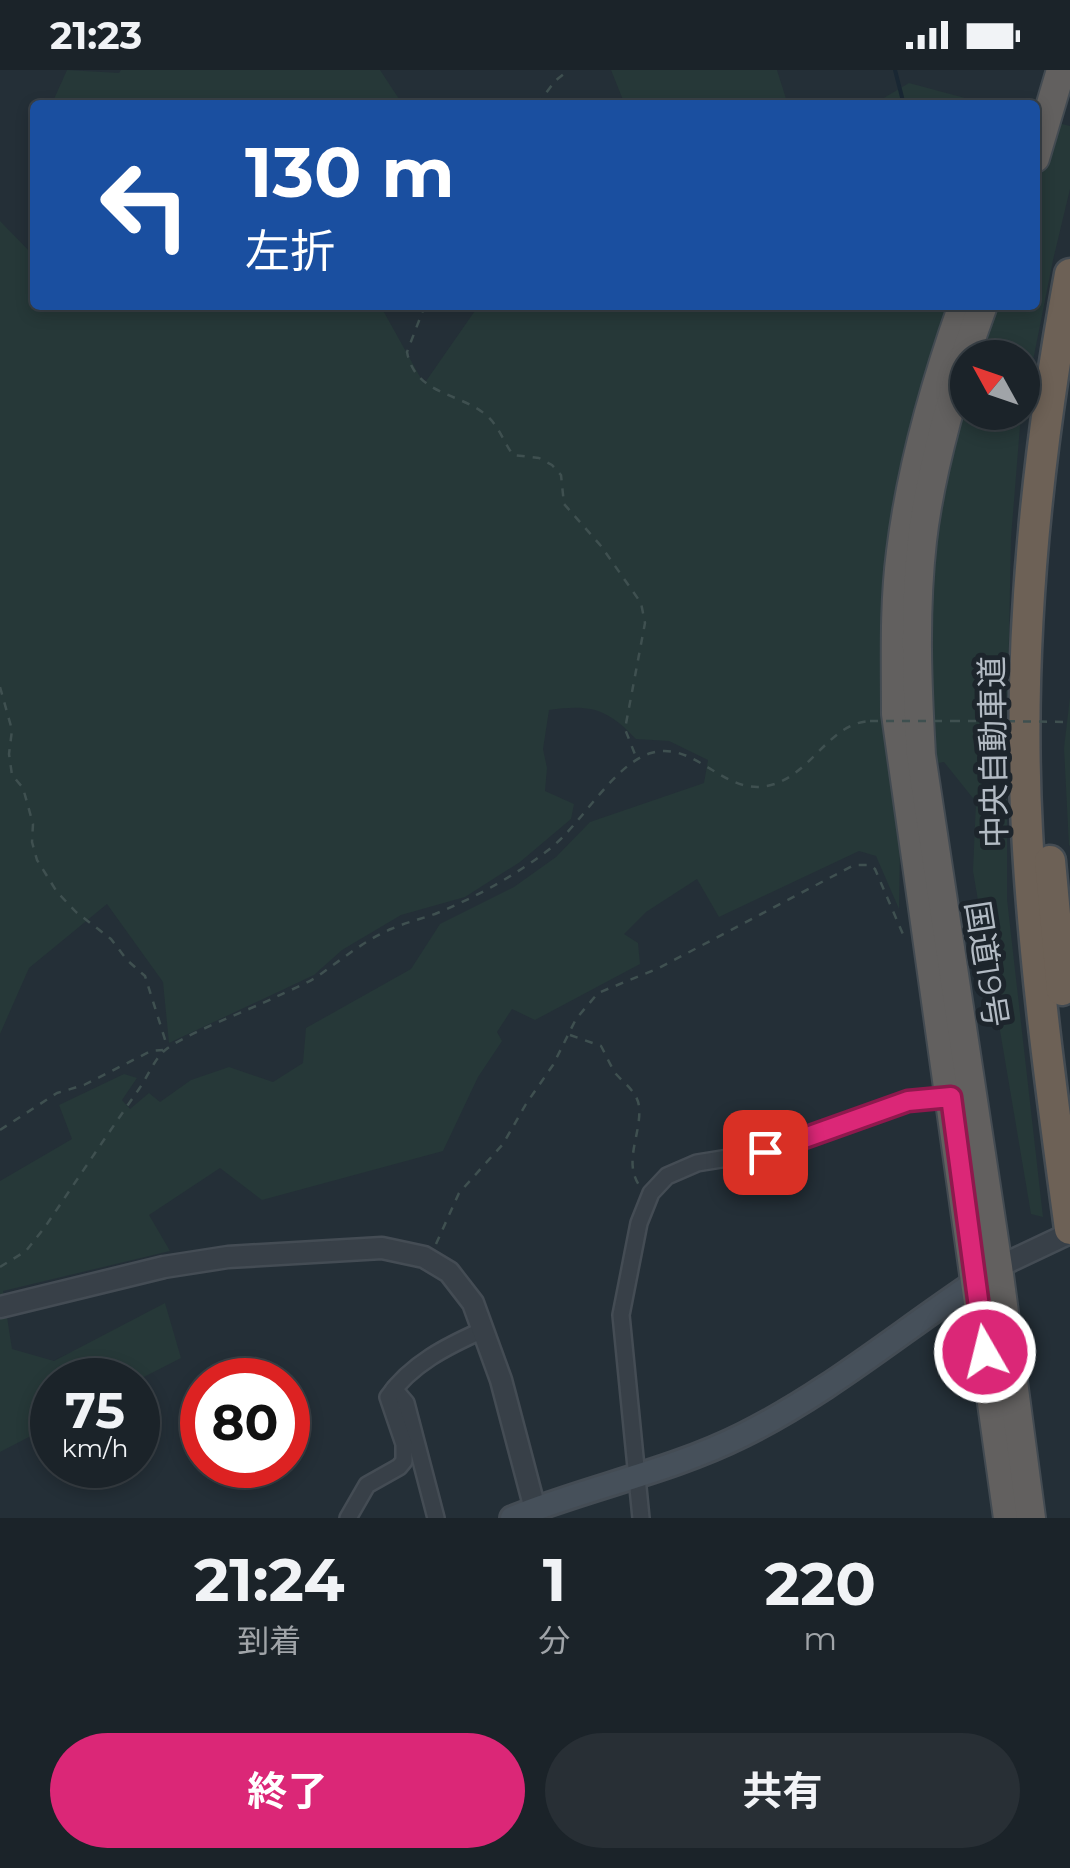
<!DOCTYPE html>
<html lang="ja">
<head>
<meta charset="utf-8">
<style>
	:root { --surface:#1b2329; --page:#282f35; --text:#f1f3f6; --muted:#a0a4a8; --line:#394046; --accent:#db2777 }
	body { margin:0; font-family:Montserrat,"Noto Sans JP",sans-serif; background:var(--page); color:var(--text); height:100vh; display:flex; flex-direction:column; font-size:38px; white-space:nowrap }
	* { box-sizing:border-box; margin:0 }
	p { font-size:32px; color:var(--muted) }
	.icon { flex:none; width:55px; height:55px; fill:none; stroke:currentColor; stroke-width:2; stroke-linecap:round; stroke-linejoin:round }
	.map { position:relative; height:1448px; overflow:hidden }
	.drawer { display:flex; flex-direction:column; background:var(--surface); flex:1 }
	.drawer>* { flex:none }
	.banner { position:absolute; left:30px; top:30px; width:1010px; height:210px; border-radius:10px; box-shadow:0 5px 15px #0003,0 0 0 2px var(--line); background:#1a4fa0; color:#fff; overflow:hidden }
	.needle { width:65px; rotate:310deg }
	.buttons { position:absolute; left:950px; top:270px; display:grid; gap:20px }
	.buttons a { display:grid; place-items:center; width:90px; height:90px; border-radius:50%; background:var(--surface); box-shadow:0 5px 15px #0003,0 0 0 2px var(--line); font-size:50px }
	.speed { position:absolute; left:30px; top:1288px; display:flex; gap:20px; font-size:50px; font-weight:700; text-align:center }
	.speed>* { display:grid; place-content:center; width:130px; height:130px; border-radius:50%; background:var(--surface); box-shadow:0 5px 15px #0003,0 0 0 2px var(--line); line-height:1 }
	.speed small { font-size:25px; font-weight:400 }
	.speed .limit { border:15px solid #d22; background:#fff; color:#111 }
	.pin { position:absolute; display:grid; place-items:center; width:85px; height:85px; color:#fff; margin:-42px; border-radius:20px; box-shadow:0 5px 15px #0006 }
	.me { position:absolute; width:110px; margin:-55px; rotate:352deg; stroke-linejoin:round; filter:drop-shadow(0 0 8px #0008) }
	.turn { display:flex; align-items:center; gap:35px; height:210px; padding:0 50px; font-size:45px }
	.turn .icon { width:130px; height:130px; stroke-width:2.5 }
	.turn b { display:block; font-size:70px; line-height:85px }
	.eta { display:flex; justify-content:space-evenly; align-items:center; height:170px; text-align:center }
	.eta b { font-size:60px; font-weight:700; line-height:70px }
	.button { display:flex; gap:20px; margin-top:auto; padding:20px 50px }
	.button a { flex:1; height:115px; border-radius:60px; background:var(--accent); color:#fff; font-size:40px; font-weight:700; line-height:115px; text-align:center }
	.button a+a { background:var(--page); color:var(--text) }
	.status { display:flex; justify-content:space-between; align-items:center; height:70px; padding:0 50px; background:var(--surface); direction:ltr }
	.status svg { height:28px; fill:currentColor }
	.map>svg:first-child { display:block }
</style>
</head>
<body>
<div class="status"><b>21:23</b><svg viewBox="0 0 49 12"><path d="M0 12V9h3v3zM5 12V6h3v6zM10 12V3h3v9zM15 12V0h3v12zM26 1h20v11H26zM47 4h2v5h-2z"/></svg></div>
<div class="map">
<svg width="1070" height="1448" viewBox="0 0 1070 1448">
	<rect width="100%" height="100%" fill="#242f37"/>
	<g fill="#263838" fill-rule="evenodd">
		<path d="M67 0 119 3 121 0H380L403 35H54V29Z"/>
		<path d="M611 0H777L788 35H625Z"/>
		<path d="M909 13 991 35H872Z"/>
		<path d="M1035 47 1070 56V119L1053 190 1020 356 1011 468 1007 667V829L1043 1147 1031 1144 973 801 976 732 944 692 892 701 900 774 899 839 876 786 859 781 719 847 697 809 646 842 624 864 638 873 640 894 535 950 512 939 497 962 502 971 478 1007 443 1081 262 1130 220 1098 149 1145 170 1181 3 1221 12 1279 54 1291 165 1233 181 1288 138 1310H52V1355L0 1382V1111L72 1069 59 1035 124 1004 137 1008 122 1030 130 1039 149 1023 160 1032 191 1010 229 997 273 1012 303 993 306 958 411 899 440 854 514 817 556 787 590 752 704 713 708 690 669 671 636 669C607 638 590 634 549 640L543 679 547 698 545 721 574 734 571 749 520 792 465 827 401 845 342 880 314 905 169 973 163 912 107 834 29 898 0 964V151L35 187V235H380L424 314 479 235H1035ZM968 288H1022V342H968Z"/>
		<path d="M1070 627V775L1069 776 1064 678Z"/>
	</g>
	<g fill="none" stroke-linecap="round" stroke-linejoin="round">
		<path stroke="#192733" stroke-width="4" d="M895 0 904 35"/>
		<defs>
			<g id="minor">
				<path d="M394 1319 406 1333 436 1448"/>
				<path d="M348 1448 367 1415 399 1397 404 1391V1374L388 1327C411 1294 447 1276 483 1260"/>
				<path d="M641 1448 621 1245 639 1153 651 1123 667 1106 697 1093 765 1082 908 1031 951 1027"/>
			</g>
			<g id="tertiary">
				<path d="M998 1197 1070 1163"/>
				<path d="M0 1237 164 1197 228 1187 382 1178 424 1187 449 1202 473 1233 501 1310 535 1439"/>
			</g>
			<path id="secondary" d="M512 1448C588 1417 669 1402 743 1365 830 1322 905 1258 986 1205"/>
			<g id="trunk">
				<path d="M1035 88 1061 0"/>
				<path d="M963 235C935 314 911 398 901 482 894 536 896 590 896 644L1008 1448"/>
				<path d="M983 235C958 302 930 400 922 471 914 543 917 614 921 685L998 1197 1031 1448"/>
			</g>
			<g id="motorway">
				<path d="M1070 204C1036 388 1017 574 1027 761 1034 894 1052 1027 1070 1159"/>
				<path d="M1050 791 1062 920"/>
			</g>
		</defs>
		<use href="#minor" stroke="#444c54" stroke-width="20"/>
		<use href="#tertiary" stroke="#444c54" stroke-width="25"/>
		<use href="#secondary" stroke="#444c54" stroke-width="28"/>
		<use href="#trunk" stroke="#434b52" stroke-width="32"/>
		<use href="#motorway" stroke="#434b52" stroke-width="35"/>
		<g stroke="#3f5050" stroke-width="2.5" stroke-dasharray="8 8" stroke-linecap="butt">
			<path d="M537 35 555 11 569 0"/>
			<path d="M425 235 407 282C415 325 461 323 486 345 499 356 503 371 513 385L539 388 552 395 561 405 564 434 601 476 641 533 645 553 625 659 636 687"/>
			<path d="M0 617 12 660 9 684 12 705 23 718 33 754 32 772 37 790 57 822 76 842 111 869 127 890 145 906 168 979"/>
			<path d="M952 651H991"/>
			<path d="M570 965 601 976C606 985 610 995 616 1004 625 1014 637 1022 639 1036 642 1063 623 1091 639 1115"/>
			<path d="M0 1060 57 1023 84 1015 151 981 163 980"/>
			<path d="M436 1174 459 1123 503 1074 526 1034 553 995 576 949 598 923 659 898 854 795H870L875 799 905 869"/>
			<path d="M0 1197 26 1181 45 1157C76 1111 107 1065 139 1019 147 1008 154 990 164 981 180 966 251 939 274 928 287 921 302 916 315 908 340 891 363 871 391 859 405 853 420 849 435 844 474 828 513 807 547 781 582 755 612 695 651 683 697 670 724 728 771 715 811 705 829 653 870 651"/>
		</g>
		<use href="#minor" stroke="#384048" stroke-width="15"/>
		<use href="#tertiary" stroke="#384048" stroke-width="20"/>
		<use href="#secondary" stroke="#46505a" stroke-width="22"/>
		<use href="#trunk" stroke="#62605f" stroke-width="28"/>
		<use href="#motorway" stroke="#6d6156" stroke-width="30"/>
		<g stroke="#3f5050" stroke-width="2.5" stroke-dasharray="8 8" stroke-linecap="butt">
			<path d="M870 651H952"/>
			<path d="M991 651 1070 652"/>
		</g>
	</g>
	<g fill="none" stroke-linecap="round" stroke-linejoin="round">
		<defs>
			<path id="route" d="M765 1082 908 1031 951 1027 985 1282"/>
		</defs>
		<use href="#route" stroke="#8e194d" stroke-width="25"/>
		<use href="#route" stroke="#db2777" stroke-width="18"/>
	</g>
	<g text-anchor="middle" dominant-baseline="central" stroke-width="10" stroke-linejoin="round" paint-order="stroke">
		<g font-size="32" fill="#b3bbc4" stroke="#1d252c">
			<text transform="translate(993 682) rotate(-91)">中央自動車道</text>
			<text transform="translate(987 894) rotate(81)">国道19号</text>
		</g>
	</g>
</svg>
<div class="buttons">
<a><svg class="needle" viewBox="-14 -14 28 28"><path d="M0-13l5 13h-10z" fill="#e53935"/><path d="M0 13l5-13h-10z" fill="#a0a4a8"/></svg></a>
</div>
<div class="speed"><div>75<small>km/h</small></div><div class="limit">80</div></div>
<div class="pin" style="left:765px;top:1082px;background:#d93025"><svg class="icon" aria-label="arrive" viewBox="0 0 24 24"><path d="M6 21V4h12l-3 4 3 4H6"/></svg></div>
<svg class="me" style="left:985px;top:1282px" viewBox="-20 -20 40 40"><circle r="17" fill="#db2777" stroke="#fff" stroke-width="3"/><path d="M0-11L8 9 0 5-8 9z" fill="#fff"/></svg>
<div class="banner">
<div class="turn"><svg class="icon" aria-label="left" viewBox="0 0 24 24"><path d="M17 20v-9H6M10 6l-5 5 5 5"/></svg><div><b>130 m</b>左折</div></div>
</div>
</div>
<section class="drawer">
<div class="eta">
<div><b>21:24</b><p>到着</p></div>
<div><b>1</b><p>分</p></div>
<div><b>220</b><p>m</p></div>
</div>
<div class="button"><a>終了</a><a>共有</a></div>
</section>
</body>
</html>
